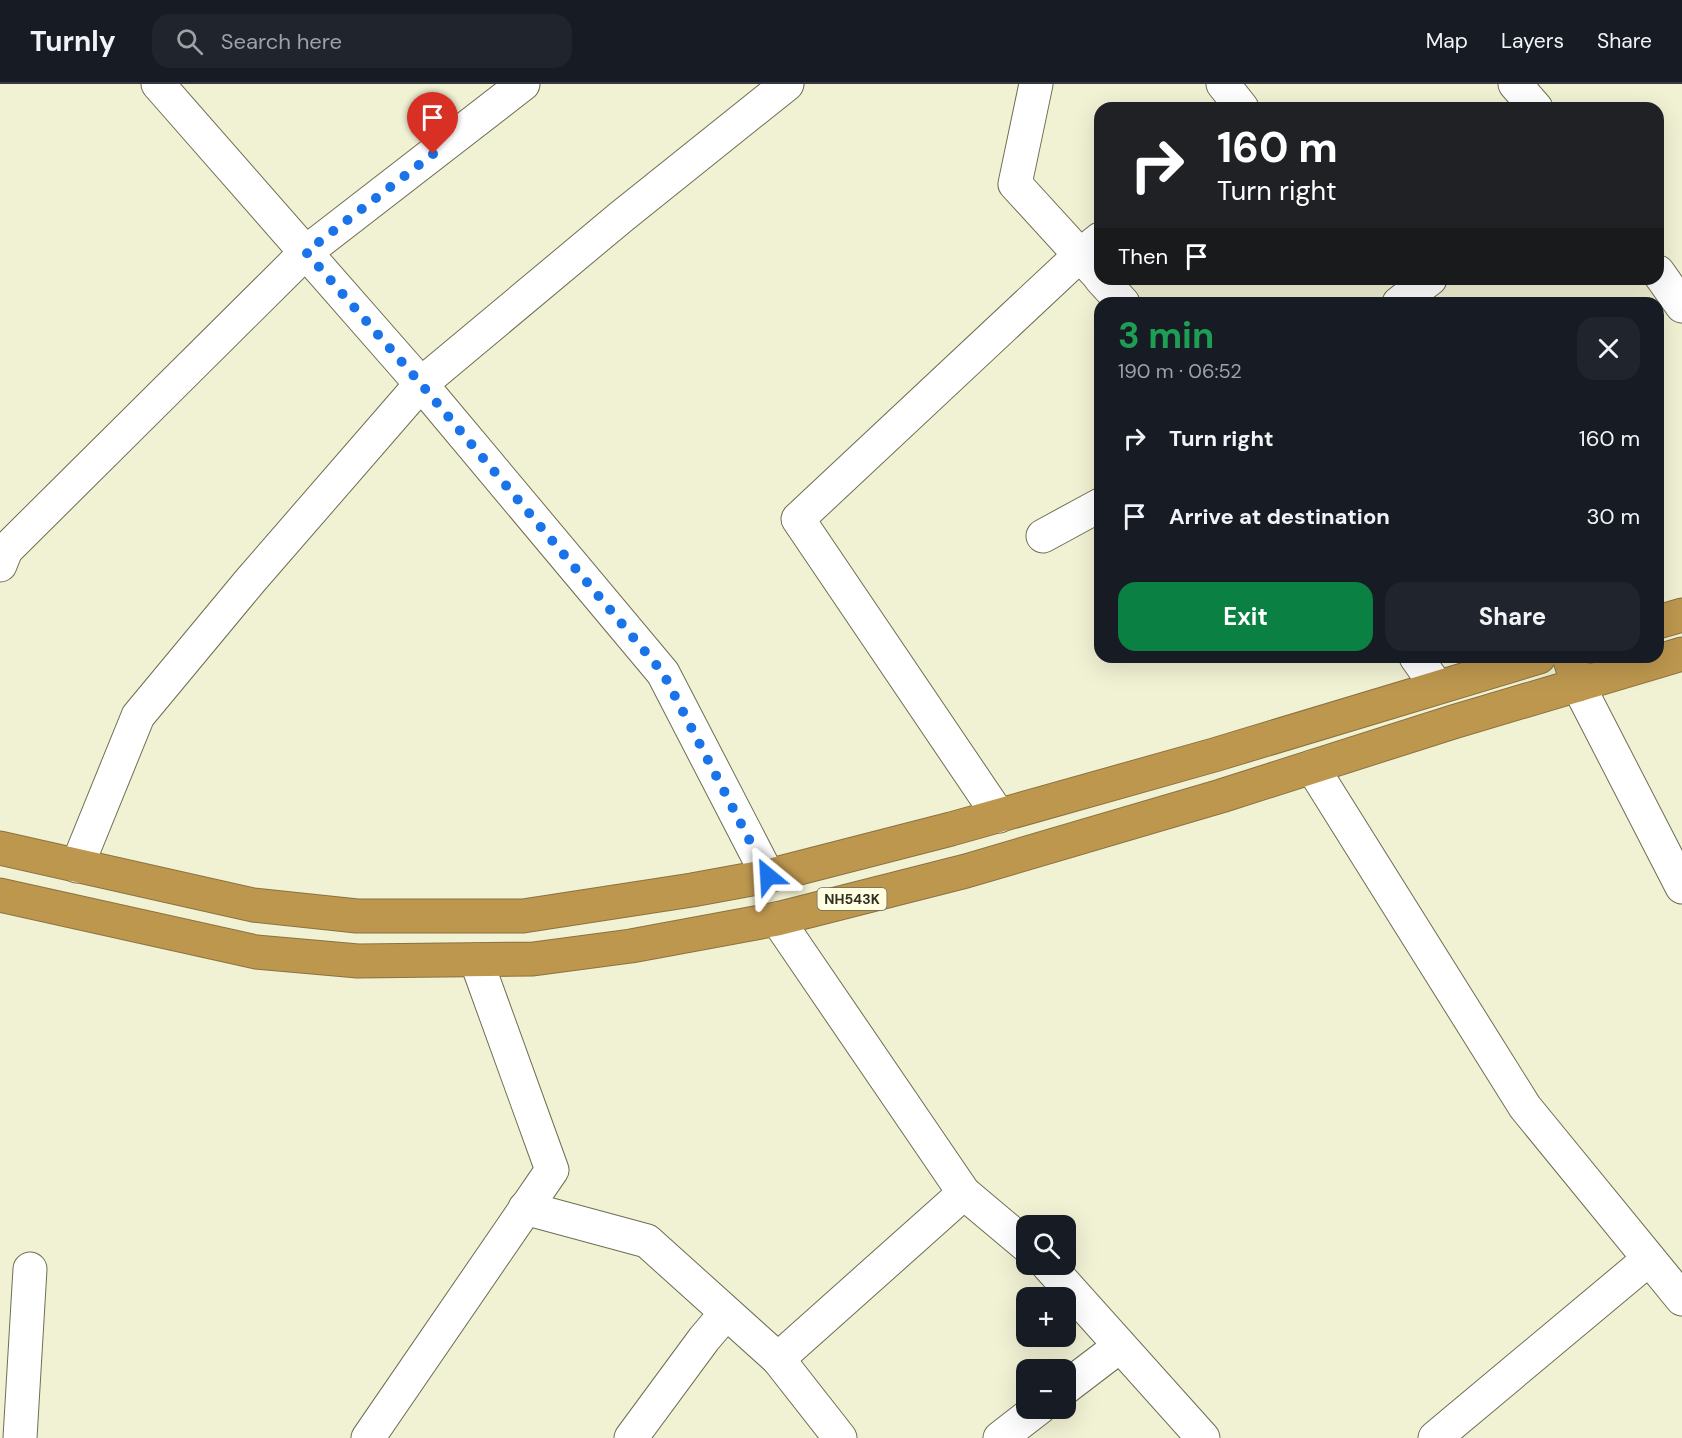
<!DOCTYPE html>
<html lang="en">
<head>
<meta charset="utf-8">
<style>
	:root { --surface:#171b24; --page:#20242c; --text:#f1f3f6; --muted:#9ea1a6; --line:#363941; --accent:#0b8043 }
	body { margin:0; font-family:"DM Sans",sans-serif; background:var(--page); color:var(--text); height:100vh; display:flex; flex-direction:column; font-size:22px; white-space:nowrap }
	* { box-sizing:border-box; margin:0 }
	p { font-size:20px; color:var(--muted) }
	.icon { flex:none; width:33px; height:33px; fill:none; stroke:currentColor; stroke-width:2; stroke-linecap:round; stroke-linejoin:round }
	.map { position:relative; flex:1; overflow:hidden }
	.panel { position:absolute; left:1094px; top:213px; width:570px; height:366px; display:flex; flex-direction:column; background:var(--surface); border-radius:18px; box-shadow:0 6px 24px #0002 }
	.panel>* { flex:none }
	.top-card { position:absolute; left:1094px; top:18px; width:570px; height:183px; border-radius:18px; box-shadow:0 6px 24px #0002; background:#202124; color:#fff; overflow:hidden }
	.tools { position:absolute; left:1016px; top:1131px; display:grid; gap:12px }
	.tools a { display:grid; place-items:center; width:60px; height:60px; border-radius:12px; background:var(--surface); box-shadow:0 6px 24px #0002; font-size:30px }
	.pin { position:absolute; display:grid; place-items:center; width:51px; height:51px; color:#fff; margin:-62px -26px; border-radius:50% 50% 50% 0; rotate:-45deg; box-shadow:0 0 6px #0007 }
	.pin .icon { rotate:45deg }
	.me { position:absolute; width:66px; margin:-33px; rotate:333deg; stroke-linejoin:round; filter:drop-shadow(0 0 4px #0008) }
	.turn { display:flex; align-items:center; gap:21px; height:126px; padding:0 24px; font-size:27px }
	.turn .icon { width:78px; height:78px; stroke-width:2.5 }
	.turn b { display:block; font-size:42px; line-height:51px }
	.then { display:flex; align-items:center; height:57px; padding:0 24px; background:#0003; gap:12px; font-size:22px }
	.round { display:grid; place-items:center; flex:none; width:63px; height:63px; border-radius:18px; background:var(--page) }
	.head { display:flex; align-items:center; justify-content:space-between; height:102px; padding:0 24px }
	h1 { font-size:36px; font-weight:700; line-height:45px; color:#1e9e55 }
	.primary-button { display:flex; gap:12px; margin-top:auto; padding:12px 24px }
	.primary-button a { flex:1; height:69px; border-radius:18px; background:var(--accent); color:#fff; font-size:24px; font-weight:700; line-height:69px; text-align:center }
	.primary-button a+a { background:var(--page); color:var(--text) }
	ul { padding:0; list-style:none }
	li { display:flex; align-items:center; gap:18px; height:78px; padding:0 24px }
	li div { flex:1 }
	li b { display:block; font-size:22px }
	li em { font-style:normal }
	header { display:flex; align-items:center; gap:36px; box-sizing:border-box; height:84px; padding:0 30px; background:var(--surface); border-bottom:2px solid var(--line) }
	header strong { font-size:28px }
	nav { display:flex; gap:33px; margin-inline-start:auto; font-size:21px }
	.search { width:420px; height:54px; background:var(--page); display:flex; align-items:center; gap:15px; box-sizing:border-box; padding:0 21px; border-radius:18px; color:var(--muted); font-size:22px }
	.map>svg:first-child { display:block }
</style>
</head>
<body>
<header>
<strong>Turnly</strong>
<div class="search"><svg class="icon" aria-label="search" viewBox="0 0 24 24"><circle cx="10" cy="10" r="6"/><path d="M15 15l6 6"/></svg>Search here</div>
<nav><a>Map</a><a>Layers</a><a>Share</a></nav>
</header>
<div class="map">
<svg width="1682" height="1354" viewBox="0 0 1682 1354">
	<rect width="100%" height="100%" fill="#f1f1d4"/>
	<g fill="none" stroke-linecap="round" stroke-linejoin="round">
		<defs>
			<g id="street">
				<path d="M158 0 421 300 663 589 768 792"/>
				<path d="M1036 0 1015 100 1100 193"/>
				<path d="M1223 0 1242 24"/>
				<path d="M1515 0 1536 24"/>
				<path d="M1658 188 1682 222"/>
				<path d="M1101 195 1123 219"/>
				<path d="M1399 219 1430 195"/>
				<path d="M1043 452 1100 421"/>
				<path d="M0 481 6 466 306 168 523 0"/>
				<path d="M1416 573 1437 603"/>
				<path d="M1578 601 1682 803"/>
				<path d="M1312 683 1525 1023 1682 1215"/>
				<path d="M999 732 798 435 1079 172 1100 155"/>
				<path d="M77 782 138 632 250 497 421 300 621 133 787 0"/>
				<path d="M777 835 964 1109 1026 1161"/>
				<path d="M525 1124 647 1157 778 1275 840 1354"/>
				<path d="M1047 1180 1203 1354"/>
				<path d="M778 1275 964 1109"/>
				<path d="M1065 1304 1120 1262"/>
				<path d="M20 1354 30 1185"/>
				<path d="M368 1354 552 1086 476 876"/>
				<path d="M631 1354 704 1255 726 1229"/>
				<path d="M1000 1354 1039 1324"/>
				<path d="M1435 1354 1649 1175"/>
			</g>
			<g id="highway">
				<path d="M1658 538 1682 531"/>
				<path d="M1569 573 1578 601"/>
				<path d="M0 764 253 821 357 832H523L692 806 768 792 951 745 1214 671 1539 573"/>
				<path d="M0 811 256 868 358 877 533 875 631 862 777 835 966 787 1221 712 1453 638 1682 570"/>
			</g>
		</defs>
		<use href="#street" stroke="#6e6e54" stroke-width="35"/>
		<use href="#highway" stroke="#8b723f" stroke-width="35"/>
		<use href="#street" stroke="#fff" stroke-width="33"/>
		<use href="#highway" stroke="#bd974e" stroke-width="33"/>
	</g>
	<g fill="none" stroke-linecap="round" stroke-linejoin="round">
		<path stroke="#1a73e8" stroke-width="10" stroke-dasharray="0 18" d="M433 70 306 168 421 300 663 589 768 792"/>
	</g>
	<g text-anchor="middle" dominant-baseline="central" stroke-width="4.5" stroke-linejoin="round" paint-order="stroke">
		<rect fill="#fffee1" stroke="#6d6c5b" stroke-width="1.5" x="817.5" y="804" width="69" height="22" rx="4.5"/>
		<g font-size="14" font-weight="bold" fill="#2e2e22">
			<text x="852" y="815">NH543K</text>
		</g>
	</g>
</svg>
<div class="tools">
<a><svg class="icon" aria-label="search" viewBox="0 0 24 24"><circle cx="10" cy="10" r="6"/><path d="M15 15l6 6"/></svg></a>
<a>+</a>
<a>−</a>
</div>
<div class="pin" style="left:433px;top:70px;background:#d93025"><svg class="icon" aria-label="arrive" viewBox="0 0 24 24"><path d="M6 21V4h12l-3 4 3 4H6"/></svg></div>
<svg class="me" style="left:768px;top:792px" viewBox="-20 -20 40 40"><path d="M0-17L14 15 0 8-14 15z" fill="#1a73e8" stroke="#fff" stroke-width="4"/></svg>
<div class="top-card">
<div class="turn"><svg class="icon" aria-label="right" viewBox="0 0 24 24"><path d="M7 20v-9h11M14 6l5 5-5 5"/></svg><div><b>160 m</b>Turn right</div></div>
<div class="then">Then<svg class="icon" aria-label="arrive" viewBox="0 0 24 24"><path d="M6 21V4h12l-3 4 3 4H6"/></svg></div>
</div>
<section class="panel">
<div class="head"><div><h1>3 min</h1><p>190 m · 06:52</p></div><a class="round"><svg class="icon" aria-label="close" viewBox="0 0 24 24"><path d="M6 6l12 12M18 6L6 18"/></svg></a></div>
<ul>
<li><svg class="icon" aria-label="right" viewBox="0 0 24 24"><path d="M7 20v-9h11M14 6l5 5-5 5"/></svg><div><b>Turn right</b></div><em>160 m</em></li>
<li><svg class="icon" aria-label="arrive" viewBox="0 0 24 24"><path d="M6 21V4h12l-3 4 3 4H6"/></svg><div><b>Arrive at destination</b></div><em>30 m</em></li>
</ul>
<div class="primary-button"><a>Exit</a><a>Share</a></div>
</section>
</div>
</body>
</html>
